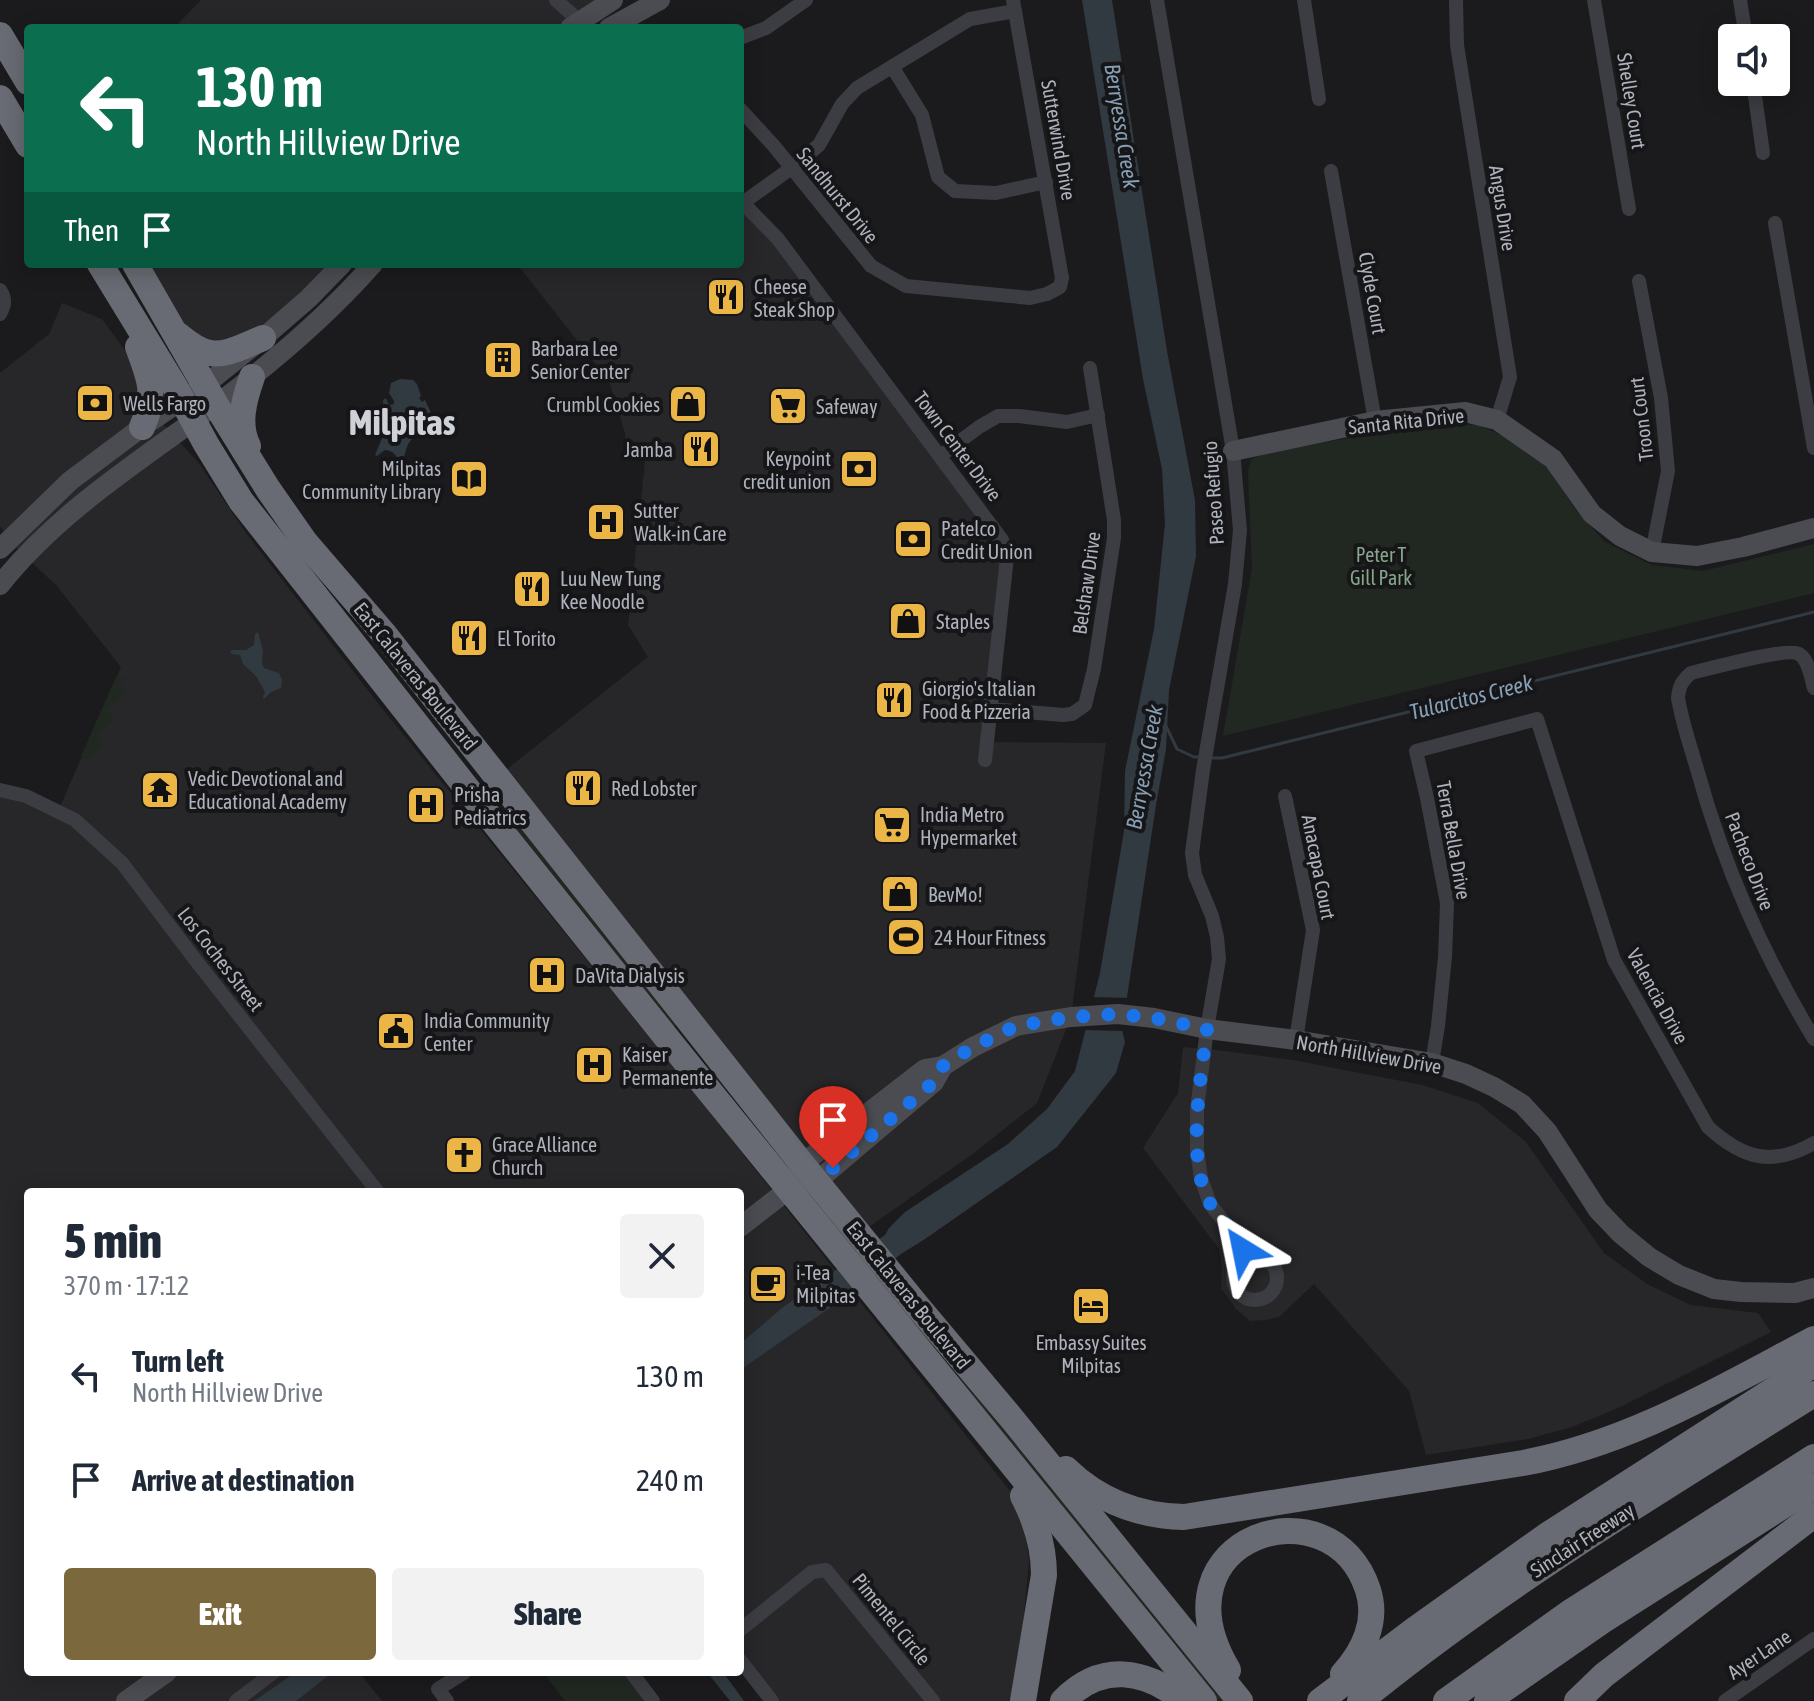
<!DOCTYPE html>
<html lang="en">
<head>
<meta charset="utf-8">
<style>
	:root { --surface:#fff; --page:#f2f2f3; --text:#1f2937; --muted:#747a83; --accent:#7b683d }
	body { margin:0; font-family:"Asap Condensed",sans-serif; background:var(--page); color:var(--text); height:100vh; display:flex; flex-direction:column; font-size:30px; white-space:nowrap }
	* { box-sizing:border-box; margin:0 }
	p { font-size:26px; color:var(--muted) }
	.icon { flex:none; width:44px; height:44px; fill:none; stroke:currentColor; stroke-width:2; stroke-linecap:round; stroke-linejoin:round }
	.map { position:relative; flex:1; overflow:hidden }
	.details { position:absolute; left:24px; top:1188px; width:720px; height:488px; display:flex; flex-direction:column; background:var(--surface); border-radius:8px; box-shadow:0 4px 20px #0003 }
	.details>* { flex:none }
	.hud { position:absolute; left:24px; top:24px; width:720px; height:244px; border-radius:8px; box-shadow:0 4px 20px #0003; background:#0b6e4f; color:#fff; overflow:hidden }
	.tools { position:absolute; left:1718px; top:24px; display:grid; gap:16px }
	.tools a { display:grid; place-items:center; width:72px; height:72px; border-radius:8px; background:var(--surface); box-shadow:0 4px 20px #0003; font-size:40px }
	.pin { position:absolute; display:grid; place-items:center; width:68px; height:68px; color:#fff; margin:-82px -34px; border-radius:50% 50% 50% 0; rotate:-45deg; box-shadow:0 0 8px #0007 }
	.pin .icon { rotate:45deg }
	.me { position:absolute; width:88px; margin:-44px; rotate:325deg; stroke-linejoin:round; filter:drop-shadow(0 0 6px #0008) }
	.turn { display:flex; align-items:center; gap:28px; height:168px; padding:0 40px; font-size:36px }
	.turn .icon { width:104px; height:104px; stroke-width:2.5 }
	.turn b { display:block; font-size:56px; line-height:68px }
	.then { display:flex; align-items:center; height:76px; padding:0 40px; background:#0003; gap:16px; font-size:30px }
	.round { display:grid; place-items:center; flex:none; width:84px; height:84px; border-radius:8px; background:var(--page) }
	.summary { display:flex; align-items:center; justify-content:space-between; height:136px; padding:0 40px }
	h1 { font-size:48px; font-weight:800; line-height:60px }
	.primary-button { display:flex; gap:16px; margin-top:auto; padding:16px 40px }
	.primary-button a { flex:1; height:92px; border-radius:8px; background:var(--accent); color:#fff; font-size:32px; font-weight:800; line-height:92px; text-align:center }
	.primary-button a+a { background:var(--page); color:var(--text) }
	ul { padding:0; list-style:none }
	li { display:flex; align-items:center; gap:24px; height:104px; padding:0 40px }
	li div { flex:1 }
	li b { display:block; font-size:30px }
	li em { font-style:normal }
	.map>svg:first-child { display:block }
</style>
</head>
<body>
<div class="map">
<svg width="1814" height="1701" viewBox="0 0 1814 1701">
	<rect width="100%" height="100%" fill="#1b1b1d"/>
	<g fill="#27272a">
		<path d="M201 0H613L570 28H174Z"/>
		<path d="M740 200 1002 540 987 742 1106 743 1071 1017 1037 1103 974 1153 859 1234 497 777 648 657 628 625 645 461 626 457 625 433 609 381 517 264H740Z"/>
		<path d="M150 264H342L263 338 195 347Z"/>
		<path d="M62 303 102 319 132 360 142 401 198 462 246 533 381 707 685 1081 1022 1506 1029 1561 1016 1701H776L740 1658V1192H28V1672H359L382 1701H0V794L59 809 121 667 56 585 15 547 0 526V373L49 334Z"/>
		<path d="M1183 1047 1217 1050 1293 1060 1422 1085 1478 1103 1526 1142 1604 1253 1647 1284 1691 1305 1758 1313 1771 1332 1618 1408 1572 1427 1528 1439 1426 1455 1409 1391 1314 1284 1279 1317 1266 1320 1250 1321 1235 1308 1221 1288 1222 1266 1219 1249 1143 1148 1178 1093Z"/>
	</g>
	<g fill="#212822">
		<path d="M1440 424 1479 425 1528 448 1549 470 1576 510 1605 542 1652 565 1703 571 1814 544V593L1223 736 1252 568 1248 472 1251 460 1263 452Z"/>
		<path d="M117 675 125 679 119 684 126 694 107 709 115 720 97 734 104 745 84 760 81 756Z"/>
		<path d="M518 820 678 1023 672 1029 511 825Z"/>
		<path d="M924 1330 1227 1701H1217L918 1335Z"/>
		<path d="M552 1672H631L653 1701H565L546 1676Z"/>
	</g>
	<g fill="#313a41">
		<path d="M1082 0H1112L1167 351 1195 500 1196 556 1169 690 1166 749 1156 805 1122 1030 1125 1042 1116 1073 1057 1147 925 1239 901 1254 847 1296 740 1370V1344L782 1308 885 1235 889 1228 905 1212 1008 1144 1047 1109 1075 1071 1100 973 1124 831 1125 771 1154 629 1165 524 1162 469 1143 379Z"/>
		<path d="M400 379 413 380 417 384 421 396 419 398 422 402 425 400 432 415C428 433 422 429 411 440 404 448 407 457 399 464 398 456 394 451 385 450L377 456 375 455 385 431 383 400 386 398 389 405 394 404V401L389 393 391 383Z"/>
		<path d="M258 632 263 651 262 663 264 668 279 673 282 680 281 688 271 692 264 699 263 697 265 692 256 676 243 664 240 655 232 654 230 652 232 650H246L254 645 255 634Z"/>
		<path d="M296 1672H333L296 1701H254Z"/>
		<path d="M707 1672H723L744 1701H730Z"/>
	</g>
	<path fill="#1b1b1d" d="M1089 997 1131 998 1126 1031 1082 1030Z"/>
	<g fill="none" stroke-linecap="round" stroke-linejoin="round">
		<g stroke="#313a41" stroke-width="3">
			<path d="M1165 724 1177 749 1194 757H1200"/>
			<path d="M1212 758H1222L1814 612"/>
		</g>
		<g stroke="#3c3d42" stroke-width="14">
			<path d="M556 0 587 28"/>
			<path d="M1157 0 1233 451 1240 530 1235 584 1203 770 1192 853 1195 875 1212 916 1217 937 1219 959 1207 1029 1197 1109V1150L1201 1178 1210 1204 1241 1243 1245 1258"/>
			<path d="M1304 0 1319 99"/>
			<path d="M1456 0 1457 45 1510 377 1497 420"/>
			<path d="M1594 0 1629 209"/>
			<path d="M1740 0 1746 38"/>
			<path d="M740 38 766 28 806 0"/>
			<path d="M893 68 922 115 938 177 955 191 996 193 1046 182"/>
			<path d="M1753 82 1763 153"/>
			<path d="M740 109 774 146 871 266 906 286 1030 298 1047 294 1060 287 1062 278 1013 0"/>
			<path d="M1331 171 1375 421"/>
			<path d="M740 200 778 239 1002 540 1007 557 985 760"/>
			<path d="M744 202 790 169 819 145 842 104 857 88 970 19 1015 11"/>
			<path d="M1775 223 1814 448"/>
			<path d="M1639 281 1661 398 1668 471 1652 552"/>
			<path d="M0 290C6 299 5 305 0 314"/>
			<path d="M940 456 979 427 998 416H1019L1067 422 1098 415"/>
			<path d="M1814 688C1811 678 1809 660 1799 654 1787 647 1708 669 1691 673 1682 681 1679 686 1678 698 1682 722 1690 745 1697 769 1724 867 1762 952 1814 1039"/>
			<path d="M990 709 1063 715 1072 714 1085 705 1094 669 1114 538V520L1090 368"/>
			<path d="M0 790 26 796 75 820 122 863 197 962 378 1192"/>
			<path d="M1285 796 1313 930 1296 1040"/>
			<path d="M1432 1063 1438 1026 1445 957 1447 903 1427 798 1416 751 1537 719 1614 960 1708 1127C1743 1159 1772 1167 1814 1143"/>
			<circle cx="1255" cy="1278" r="22"/>
			<path d="M740 1630 812 1572 826 1570 933 1701"/>
			<path d="M740 1660 772 1701"/>
			<path d="M631 1672 653 1701"/>
			<path d="M236 1701 274 1672"/>
			<path d="M447 1701 438 1689 465 1672"/>
			<path d="M1725 1701 1814 1639"/>
		</g>
		<g stroke="#4a4c52" stroke-width="20">
			<path d="M570 28 613 0"/>
			<path d="M609 28 660 0"/>
			<path d="M1233 451 1375 421 1465 412 1497 420 1553 459 1592 514 1620 536 1652 552 1697 556 1743 547 1814 528"/>
			<path d="M0 549 70 481 142 427 205 385 263 338 309 298 342 264"/>
			<path d="M0 585C52 519 127 469 195 420 259 374 321 323 373 264"/>
			<path d="M796 1175 802 1164 925 1069 943 1066 973 1047 1016 1026 1071 1017 1118 1014 1154 1018 1207 1029 1296 1040 1432 1063 1466 1074 1494 1087 1522 1104 1547 1131 1598 1210 1621 1234 1649 1257 1679 1275 1714 1289 1741 1292 1795 1293 1814 1288"/>
			<path d="M740 1227 789 1189 817 1181 934 1082 943 1066"/>
			<path d="M126 1701 167 1672"/>
		</g>
		<g stroke="#686b73" stroke-width="26">
			<path d="M0 35 28 82"/>
			<path d="M0 98 28 145"/>
			<path d="M100 264 174 385 206 444 241 501 473 796 702 1082 1204 1701"/>
			<path d="M135 264 216 405 268 489 305 542 385 635 802 1164 918 1307 1013 1420 1240 1701"/>
			<path d="M178 335C186 341 195 349 206 352 223 358 246 345 263 338"/>
			<path d="M138 347C150 379 157 394 142 427"/>
			<path d="M248 446C237 424 244 400 252 377"/>
			<path d="M1066 1469C1099 1501 1139 1516 1184 1517L1523 1463C1630 1443 1719 1389 1814 1339"/>
			<path d="M1228 1670C1149 1537 1332 1478 1368 1590 1378 1621 1364 1651 1343 1674"/>
			<path d="M1023 1701 1044 1575C1044 1546 1036 1521 1023 1496"/>
			<path d="M1063 1701C1101 1662 1145 1669 1184 1701"/>
			<path d="M1320 1701 1414 1630 1546 1536 1814 1364"/>
			<path d="M1360 1701C1502 1585 1659 1491 1814 1394"/>
			<path d="M1446 1701 1569 1613 1814 1457"/>
			<path d="M1487 1701 1602 1621 1814 1486"/>
			<path d="M1577 1701 1604 1675 1814 1515"/>
		</g>
	</g>
	<g fill="none" stroke-linecap="round" stroke-linejoin="round">
		<path stroke="#1a73e8" stroke-width="14" stroke-dasharray="0 25.2" d="M833 1168 934 1082 943 1066 973 1047 1016 1026 1071 1017 1118 1014 1154 1018 1207 1029C1201 1077 1185 1163 1211 1205 1220 1221 1237 1232 1243 1250"/>
	</g>
	<defs>
		<symbol id="restaurant-square" viewBox="-11 -11 22 22"><rect x="-9" y="-9" width="18" height="18" rx="4" fill="#ebb645" stroke="#161618"/><path d="M-5-6h1v4h1v-4h1v4h1v-4h1v5L-1.5 .5V6h-2V.5L-5-1ZM5-6V6H3V1.5H1.5Q1.5-4 5-6Z" fill="#111"/></symbol>
		<symbol id="building-square" viewBox="-11 -11 22 22"><rect x="-9" y="-9" width="18" height="18" rx="4" fill="#ebb645" stroke="#161618"/><path d="M-4-6H4V6H1V3H-1V6H-4ZM-2.5-4.3h1.7v1.8h-1.7ZM.8-4.3h1.7v1.8H.8ZM-2.5-1h1.7V.8h-1.7ZM.8-1h1.7V.8H.8Z" fill="#111"/></symbol>
		<symbol id="bank-square" viewBox="-11 -11 22 22"><rect x="-9" y="-9" width="18" height="18" rx="4" fill="#ebb645" stroke="#161618"/><path d="M-6-4H6V4H-6ZM0-2.3a2.3 2.3 0 1 0 0 4.6a2.3 2.3 0 1 0 0-4.6Z" fill="#111"/></symbol>
		<symbol id="shop-square" viewBox="-11 -11 22 22"><rect x="-9" y="-9" width="18" height="18" rx="4" fill="#ebb645" stroke="#161618"/><path d="M-5-2.5h2.3a2.7 3.5 0 0 1 5.4 0H5L5.5 6h-11ZM-1.5-2.5h3a1.5 2.3 0 0 0-3 0Z" fill="#111"/></symbol>
		<symbol id="supermarket-square" viewBox="-11 -11 22 22"><rect x="-9" y="-9" width="18" height="18" rx="4" fill="#ebb645" stroke="#161618"/><path d="M-6-5.5h2.5l.6 2H6L4.5 2H-2.5L-4.4-4H-6ZM-1.5 3.2a1.3 1.3 0 1 0 .1 0ZM3 3.2a1.3 1.3 0 1 0 .1 0Z" fill="#111"/></symbol>
		<symbol id="library-square" viewBox="-11 -11 22 22"><rect x="-9" y="-9" width="18" height="18" rx="4" fill="#ebb645" stroke="#161618"/><path d="M-6-4Q-3-5.5-.7-3.5V5Q-3 3-6 4ZM6-4Q3-5.5 .7-3.5V5Q3 3 6 4Z" fill="#111"/></symbol>
		<symbol id="hospital-square" viewBox="-11 -11 22 22"><rect x="-9" y="-9" width="18" height="18" rx="4" fill="#ebb645" stroke="#161618"/><path d="M-5-5h3v3.5h4V-5h3V5h-3V1.5h-4V5h-3Z" fill="#111"/></symbol>
		<symbol id="temple-square" viewBox="-11 -11 22 22"><rect x="-9" y="-9" width="18" height="18" rx="4" fill="#ebb645" stroke="#161618"/><path d="M0-6L5-2H3V0L6.5 2.5H4V6H1.5V3h-3V6H-4V2.5H-6.5L-3 0V-2H-5Z" fill="#111"/></symbol>
		<symbol id="stadium-square" viewBox="-11 -11 22 22"><rect x="-9" y="-9" width="18" height="18" rx="4" fill="#ebb645" stroke="#161618"/><path d="M0-5a6.5 5 0 1 0 0 10a6.5 5 0 1 0 0-10ZM-3.5-1.8h7v3.6h-7Z" fill="#111"/></symbol>
		<symbol id="civic-square" viewBox="-11 -11 22 22"><rect x="-9" y="-9" width="18" height="18" rx="4" fill="#ebb645" stroke="#161618"/><path d="M-.6-6.5H3V-4.5H.6V-3L4-1V1h2V6H-6V1h2V-1L-.6-3ZM-1.2 2.5V6h2.4V2.5Z" fill="#111"/></symbol>
		<symbol id="church-square" viewBox="-11 -11 22 22"><rect x="-9" y="-9" width="18" height="18" rx="4" fill="#ebb645" stroke="#161618"/><path d="M-1.2-6h2.4v3.5h3.3v2.4h-3.3V6h-2.4V-.1h-3.3v-2.4h3.3Z" fill="#111"/></symbol>
		<symbol id="cafe-square" viewBox="-11 -11 22 22"><rect x="-9" y="-9" width="18" height="18" rx="4" fill="#ebb645" stroke="#161618"/><path d="M-5.5-4.5H6V0H3Q3 3.5 0 3.5H-2.5Q-5.5 3.5-5.5 0ZM3-3.2v2h1.7v-2ZM-6 4.5H4V6H-6Z" fill="#111"/></symbol>
		<symbol id="hotel-square" viewBox="-11 -11 22 22"><rect x="-9" y="-9" width="18" height="18" rx="4" fill="#ebb645" stroke="#161618"/><path d="M-6-4.5h1.5V1H6V5H4.5V3h-9V5H-6ZM-4 0a1.8 1.8 0 1 1 3.6 0ZM.5 0V-2.5h3Q6-2.5 6 0Z" fill="#111"/></symbol>
	</defs>
	<g fill-rule="evenodd">
		<use href="#restaurant-square" x="704" y="275" width="44" height="44"/>
		<use href="#building-square" x="481" y="338" width="44" height="44"/>
		<use href="#bank-square" x="73" y="381" width="44" height="44"/>
		<use href="#shop-square" x="666" y="382" width="44" height="44"/>
		<use href="#supermarket-square" x="766" y="384" width="44" height="44"/>
		<use href="#restaurant-square" x="679" y="427" width="44" height="44"/>
		<use href="#bank-square" x="837" y="447" width="44" height="44"/>
		<use href="#library-square" x="447" y="457" width="44" height="44"/>
		<use href="#hospital-square" x="584" y="500" width="44" height="44"/>
		<use href="#bank-square" x="891" y="517" width="44" height="44"/>
		<use href="#restaurant-square" x="510" y="567" width="44" height="44"/>
		<use href="#shop-square" x="886" y="599" width="44" height="44"/>
		<use href="#restaurant-square" x="447" y="616" width="44" height="44"/>
		<use href="#restaurant-square" x="872" y="678" width="44" height="44"/>
		<use href="#restaurant-square" x="561" y="766" width="44" height="44"/>
		<use href="#temple-square" x="138" y="768" width="44" height="44"/>
		<use href="#hospital-square" x="404" y="783" width="44" height="44"/>
		<use href="#supermarket-square" x="870" y="803" width="44" height="44"/>
		<use href="#shop-square" x="878" y="872" width="44" height="44"/>
		<use href="#stadium-square" x="884" y="915" width="44" height="44"/>
		<use href="#hospital-square" x="525" y="953" width="44" height="44"/>
		<use href="#civic-square" x="374" y="1009" width="44" height="44"/>
		<use href="#hospital-square" x="572" y="1043" width="44" height="44"/>
		<use href="#church-square" x="442" y="1133" width="44" height="44"/>
		<use href="#cafe-square" x="746" y="1262" width="44" height="44"/>
		<use href="#hotel-square" x="1069" y="1284" width="44" height="44"/>
	</g>
	<g text-anchor="middle" dominant-baseline="central" stroke-width="8" stroke-linejoin="round" paint-order="stroke">
		<g font-size="20" fill="#aeb2bc" stroke="#161618">
			<text transform="translate(1632 101) rotate(81)">Shelley Court</text>
			<text transform="translate(1059 140) rotate(80)">Sutterwind Drive</text>
			<text transform="translate(838 195) rotate(51)">Sandhurst Drive</text>
			<text transform="translate(1503 208) rotate(81)">Angus Drive</text>
			<text transform="translate(1373 293) rotate(80)">Clyde Court</text>
			<text transform="translate(1641 419) rotate(-97)">Troon Court</text>
			<text transform="translate(1406 421) rotate(-6)">Santa Rita Drive</text>
			<text transform="translate(958 446) rotate(53)">Town Center Drive</text>
			<text transform="translate(1213 493) rotate(-94)">Paseo Refugio</text>
			<text transform="translate(1086 583) rotate(-82)">Belshaw Drive</text>
			<text transform="translate(416 676) rotate(51)">East Calaveras Boulevard</text>
			<text transform="translate(1454 840) rotate(80)">Terra Bella Drive</text>
			<text transform="translate(1750 861) rotate(69)">Pacheco Drive</text>
			<text transform="translate(1319 867) rotate(79)">Anacapa Court</text>
			<text transform="translate(221 959) rotate(52)">Los Coches Street</text>
			<text transform="translate(1658 996) rotate(61)">Valencia Drive</text>
			<text transform="translate(1369 1054) rotate(10)">North Hillview Drive</text>
			<text transform="translate(909 1295) rotate(51)">East Calaveras Boulevard</text>
			<text transform="translate(1582 1540) rotate(-33)">Sinclair Freeway</text>
			<text transform="translate(892 1619) rotate(51)">Pimentel Circle</text>
			<text transform="translate(1759 1654) rotate(-34)">Ayer Lane</text>
		</g>
		<g font-size="20" fill="#aeb2bc" stroke="#161618" text-anchor="start">
			<text x="754" y="286">Cheese<tspan x="754" dy="23">Steak Shop</tspan></text>
			<text x="531" y="348">Barbara Lee<tspan x="531" dy="23">Senior Center</tspan></text>
			<text x="123" y="403">Wells Fargo</text>
			<text x="660" y="404" text-anchor="end">Crumbl Cookies</text>
			<text x="816" y="406">Safeway</text>
			<text x="673" y="449" text-anchor="end">Jamba</text>
			<text x="831" y="458" text-anchor="end">Keypoint<tspan x="831" dy="23">credit union</tspan></text>
			<text x="441" y="468" text-anchor="end">Milpitas<tspan x="441" dy="23">Community Library</tspan></text>
			<text x="634" y="510">Sutter<tspan x="634" dy="23">Walk-in Care</tspan></text>
			<text x="941" y="528">Patelco<tspan x="941" dy="23">Credit Union</tspan></text>
			<text x="560" y="578">Luu New Tung<tspan x="560" dy="23">Kee Noodle</tspan></text>
			<text x="936" y="621">Staples</text>
			<text x="497" y="638">El Torito</text>
			<text x="922" y="688">Giorgio's Italian<tspan x="922" dy="23">Food &amp; Pizzeria</tspan></text>
			<text x="188" y="778">Vedic Devotional and<tspan x="188" dy="23">Educational Academy</tspan></text>
			<text x="611" y="788">Red Lobster</text>
			<text x="454" y="794">Prisha<tspan x="454" dy="23">Pediatrics</tspan></text>
			<text x="920" y="814">India Metro<tspan x="920" dy="23">Hypermarket</tspan></text>
			<text x="928" y="894">BevMo!</text>
			<text x="934" y="937">24 Hour Fitness</text>
			<text x="575" y="975">DaVita Dialysis</text>
			<text x="424" y="1020">India Community<tspan x="424" dy="23">Center</tspan></text>
			<text x="622" y="1054">Kaiser<tspan x="622" dy="23">Permanente</tspan></text>
			<text x="492" y="1144">Grace Alliance<tspan x="492" dy="23">Church</tspan></text>
			<text x="796" y="1272">i-Tea<tspan x="796" dy="23">Milpitas</tspan></text>
			<text x="1091" y="1342" text-anchor="middle">Embassy Suites<tspan x="1091" dy="23">Milpitas</tspan></text>
		</g>
		<g font-size="20" fill="#86a689" stroke="#161618">
			<text x="1381" y="554">Peter T<tspan x="1381" dy="23">Gill Park</tspan></text>
		</g>
		<g font-size="22" font-style="italic" fill="#879fb5" stroke="#161618">
			<text transform="translate(1122 126) rotate(81)">Berryessa Creek</text>
			<text transform="translate(1471 697) rotate(-14)">Tularcitos Creek</text>
			<text transform="translate(1144 767) rotate(-80)">Berryessa Creek</text>
		</g>
		<g font-size="36" font-weight="bold" fill="#cfd1d8" stroke="#161618">
			<text x="402" y="422">Milpitas</text>
		</g>
	</g>
</svg>
<div class="tools">
<a><svg class="icon" aria-label="sound" viewBox="0 0 24 24"><path d="M4 9h4l5-4v14l-5-4H4zM17 9q2 3 0 6"/></svg></a>
</div>
<div class="pin" style="left:833px;top:1168px;background:#d93025"><svg class="icon" aria-label="arrive" viewBox="0 0 24 24"><path d="M6 21V4h12l-3 4 3 4H6"/></svg></div>
<svg class="me" style="left:1243px;top:1250px" viewBox="-20 -20 40 40"><path d="M0-17L14 15 0 8-14 15z" fill="#1a73e8" stroke="#fff" stroke-width="4"/></svg>
<div class="hud">
<div class="turn"><svg class="icon" aria-label="left" viewBox="0 0 24 24"><path d="M17 20v-9H6M10 6l-5 5 5 5"/></svg><div><b>130 m</b>North Hillview Drive</div></div>
<div class="then">Then<svg class="icon" aria-label="arrive" viewBox="0 0 24 24"><path d="M6 21V4h12l-3 4 3 4H6"/></svg></div>
</div>
<section class="details">
<div class="summary"><div><h1>5 min</h1><p>370 m · 17:12</p></div><a class="round"><svg class="icon" aria-label="close" viewBox="0 0 24 24"><path d="M6 6l12 12M18 6L6 18"/></svg></a></div>
<ul>
<li><svg class="icon" aria-label="left" viewBox="0 0 24 24"><path d="M17 20v-9H6M10 6l-5 5 5 5"/></svg><div><b>Turn left</b><p>North Hillview Drive</p></div><em>130 m</em></li>
<li><svg class="icon" aria-label="arrive" viewBox="0 0 24 24"><path d="M6 21V4h12l-3 4 3 4H6"/></svg><div><b>Arrive at destination</b></div><em>240 m</em></li>
</ul>
<div class="primary-button"><a>Exit</a><a>Share</a></div>
</section>
</div>
</body>
</html>
